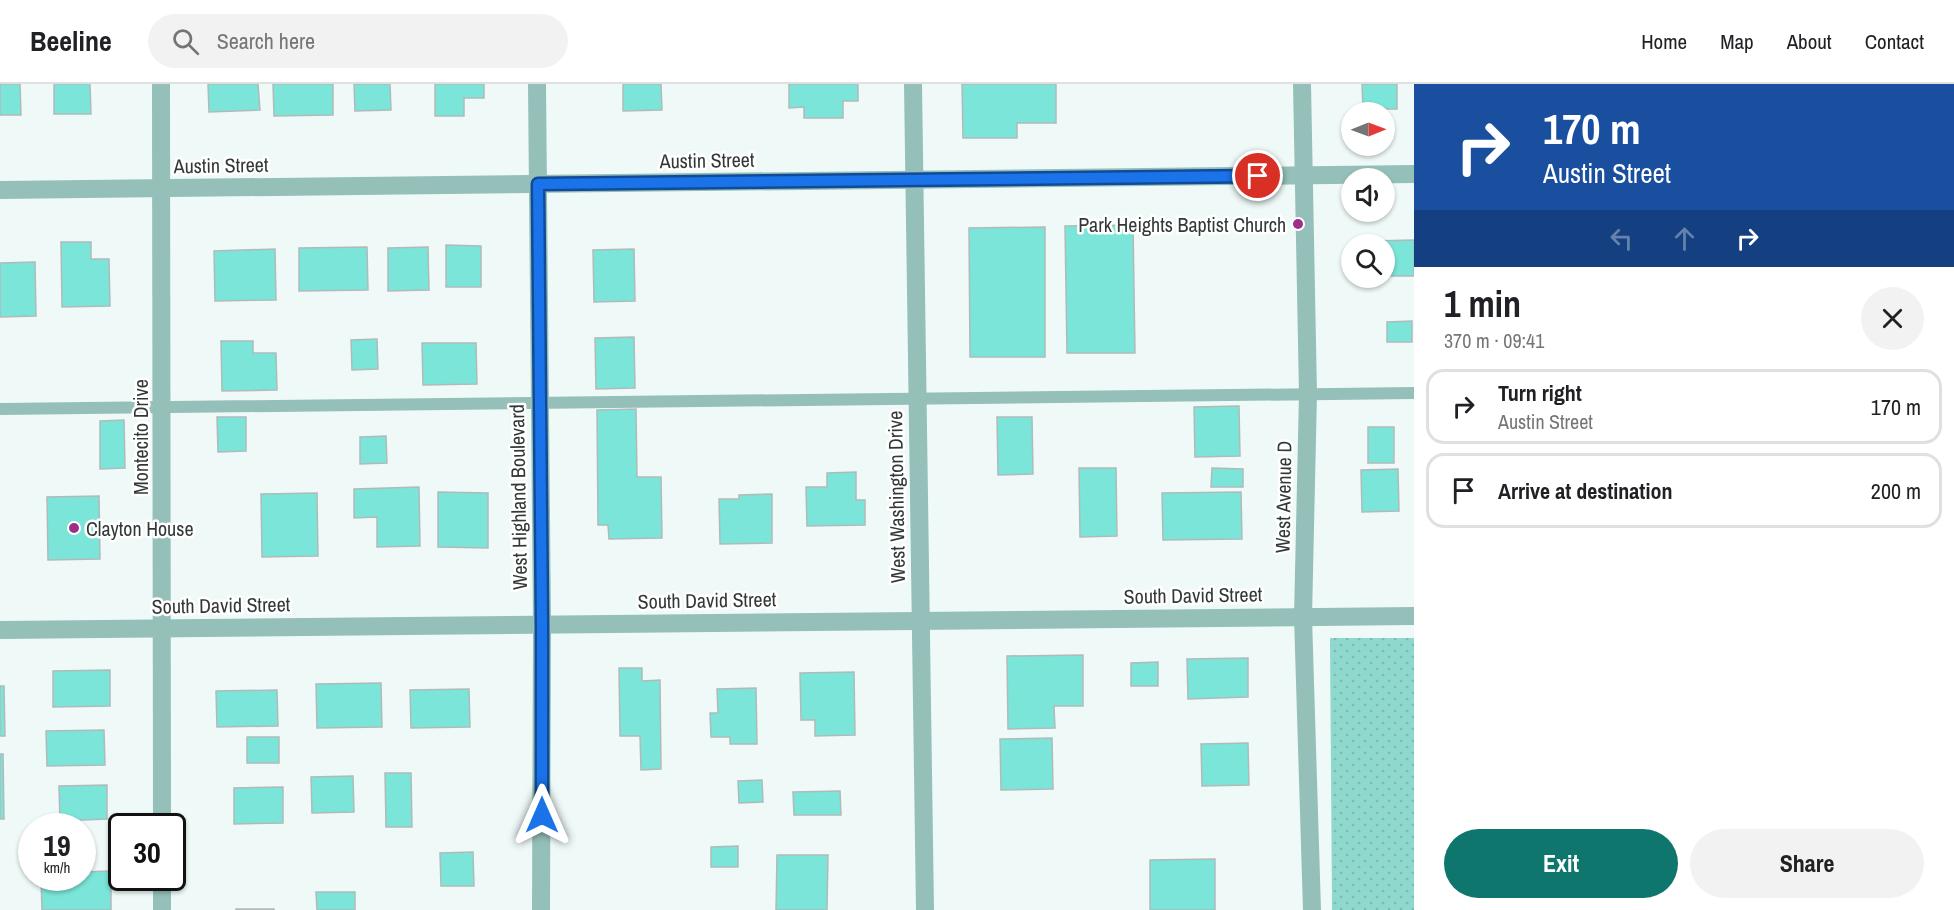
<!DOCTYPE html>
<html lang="en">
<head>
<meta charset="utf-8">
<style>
	:root { --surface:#fff; --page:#f2f2f2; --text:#202124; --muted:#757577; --line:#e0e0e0; --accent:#0f766e }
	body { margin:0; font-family:"Archivo Narrow",sans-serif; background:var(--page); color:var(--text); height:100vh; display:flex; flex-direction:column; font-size:22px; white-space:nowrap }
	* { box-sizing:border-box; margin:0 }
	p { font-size:20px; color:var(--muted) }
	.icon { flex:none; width:33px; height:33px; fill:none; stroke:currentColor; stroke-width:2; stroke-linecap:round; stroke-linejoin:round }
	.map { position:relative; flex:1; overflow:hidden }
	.sheet { display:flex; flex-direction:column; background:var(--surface); width:540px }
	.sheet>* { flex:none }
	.hud { background:#1a4fa0; color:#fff; overflow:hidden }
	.needle { width:39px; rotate:89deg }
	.tools { position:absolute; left:1341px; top:18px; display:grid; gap:12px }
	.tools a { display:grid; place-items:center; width:54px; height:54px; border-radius:50%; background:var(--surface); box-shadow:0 2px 4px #0004; font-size:30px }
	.speed { position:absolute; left:18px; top:729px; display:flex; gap:12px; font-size:30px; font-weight:700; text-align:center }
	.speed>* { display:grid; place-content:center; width:78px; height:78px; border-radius:50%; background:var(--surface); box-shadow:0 2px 4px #0004; line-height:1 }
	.speed small { font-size:15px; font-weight:400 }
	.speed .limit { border:3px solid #111; border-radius:9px; background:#fff; color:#111 }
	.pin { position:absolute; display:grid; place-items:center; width:51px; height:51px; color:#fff; margin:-26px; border:3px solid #fff; border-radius:50%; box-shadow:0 2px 6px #0007 }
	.me { position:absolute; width:66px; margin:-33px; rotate:0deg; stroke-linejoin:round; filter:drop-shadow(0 0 4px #0008) }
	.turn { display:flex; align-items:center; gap:21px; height:126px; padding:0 30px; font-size:27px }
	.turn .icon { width:78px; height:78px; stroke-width:2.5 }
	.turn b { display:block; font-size:42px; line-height:51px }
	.lanes { display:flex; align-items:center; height:57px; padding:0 30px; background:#0003; justify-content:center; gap:30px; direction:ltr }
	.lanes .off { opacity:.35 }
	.round { display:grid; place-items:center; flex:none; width:63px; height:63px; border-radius:32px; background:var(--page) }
	.head { display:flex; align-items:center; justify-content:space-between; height:102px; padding:0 30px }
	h1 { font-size:36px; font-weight:700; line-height:45px }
	.action { display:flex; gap:12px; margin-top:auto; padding:12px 30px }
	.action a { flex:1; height:69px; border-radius:36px; background:var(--accent); color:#fff; font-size:24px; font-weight:700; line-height:69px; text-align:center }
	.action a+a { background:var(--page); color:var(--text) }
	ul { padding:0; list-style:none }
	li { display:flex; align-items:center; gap:18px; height:75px; margin:0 12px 9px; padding:0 18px; border:3px solid var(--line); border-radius:18px }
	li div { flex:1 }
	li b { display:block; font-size:22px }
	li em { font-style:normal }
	header { display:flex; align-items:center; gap:36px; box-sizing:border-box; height:84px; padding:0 30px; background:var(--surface); border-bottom:2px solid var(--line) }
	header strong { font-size:28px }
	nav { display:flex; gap:33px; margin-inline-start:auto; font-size:21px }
	.search { width:420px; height:54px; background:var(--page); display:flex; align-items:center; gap:15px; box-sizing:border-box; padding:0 21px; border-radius:33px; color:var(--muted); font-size:22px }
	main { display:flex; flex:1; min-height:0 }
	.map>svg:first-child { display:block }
</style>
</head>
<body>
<header>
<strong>Beeline</strong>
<div class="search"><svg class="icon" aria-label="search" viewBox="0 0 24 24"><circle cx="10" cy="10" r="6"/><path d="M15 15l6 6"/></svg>Search here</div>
<nav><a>Home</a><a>Map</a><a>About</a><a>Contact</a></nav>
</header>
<main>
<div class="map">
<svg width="1414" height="826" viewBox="0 0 1414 826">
	<defs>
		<pattern id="park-dots" width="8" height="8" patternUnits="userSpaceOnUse" patternTransform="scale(1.5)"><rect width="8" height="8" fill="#8fd8ce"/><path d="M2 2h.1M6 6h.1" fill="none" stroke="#7cbab2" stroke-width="1.8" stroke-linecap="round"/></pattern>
	</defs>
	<rect width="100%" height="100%" fill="#effaf8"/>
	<path fill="url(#park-dots)" d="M1330 554H1414V826H1332Z"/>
	<g fill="#7ae5d8" stroke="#b0bbb9" stroke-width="1.5">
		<path d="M0 0H20L21 31H0Z"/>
		<path d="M54 0H90L91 30H54Z"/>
		<path d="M208 0H258L260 26 209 28Z"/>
		<path d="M273 0H333V31L274 32Z"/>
		<path d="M354 0H390L391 26 355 27Z"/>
		<path d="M435 0H484V14H464V32H435Z"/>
		<path d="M623 0H661L662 26 623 27Z"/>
		<path d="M789 0H858V17H843V34H804V23L789 24Z"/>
		<path d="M962 0H1056V39H1017V54H963Z"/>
		<path d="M1362 0H1397V25H1363Z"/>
		<path d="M1133 141 1135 269H1067L1065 142Z"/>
		<path d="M1045 143V273H970L969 144Z"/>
		<path d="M1414 156V192H1384V160H1372V157Z"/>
		<path d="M61 158H91V175H109L110 222 62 223Z"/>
		<path d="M446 161 481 162V203H446Z"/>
		<path d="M367 163 368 206 299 207V164Z"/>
		<path d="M428 163 429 206 388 207V164Z"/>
		<path d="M275 165 276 216 215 217 214 167Z"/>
		<path d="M634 165 635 217 594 218 593 166Z"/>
		<path d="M35 178 36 232 0 233V179Z"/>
		<path d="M1412 237V258H1387V238Z"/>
		<path d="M634 253 635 304 596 305 595 254Z"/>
		<path d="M377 255 378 285 352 286 351 256Z"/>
		<path d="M221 257H253V269H276L277 306 222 307Z"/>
		<path d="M422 259H476L477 300 423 301Z"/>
		<path d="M1239 322 1240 372 1195 373 1194 323Z"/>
		<path d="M636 325 637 393H661L662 454 609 455 608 441H598L597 326Z"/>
		<path d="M217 333H246V367L218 368Z"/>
		<path d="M997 333H1032L1033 390 998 391Z"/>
		<path d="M124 336 125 384 100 385V337Z"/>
		<rect x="1368" y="343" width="26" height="36"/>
		<path d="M386 352 387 379 360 380V353Z"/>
		<path d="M1079 384H1116L1117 452 1080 453Z"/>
		<path d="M1212 384 1243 385V403H1211Z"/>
		<path d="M1398 385 1399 427 1362 428 1361 386Z"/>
		<path d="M856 388V416H865V441L807 442 806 403H827V389Z"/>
		<path d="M419 403 420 462 377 463V433L354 434V405Z"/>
		<path d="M438 408 488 409V464L438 463Z"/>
		<path d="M1241 408 1242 455 1163 456 1162 409Z"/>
		<path d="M317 409 318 472 262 473 261 410Z"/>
		<path d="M772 410V459L720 460 719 415H739V411Z"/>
		<path d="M99 412 100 475 48 476 47 413Z"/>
		<path d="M1083 571V622H1054L1055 644 1008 645 1007 572Z"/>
		<path d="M1248 574V613L1188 615 1187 575Z"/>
		<path d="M1158 578V602H1131V579Z"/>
		<path d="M619 584H642V597L660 596 661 685 641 686 640 652H620Z"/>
		<path d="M110 586V622L53 623V587Z"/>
		<path d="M854 588 855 651 815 652V636H801L800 589Z"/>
		<path d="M381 599 382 643 317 644 316 600Z"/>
		<path d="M0 602H4L5 652H0Z"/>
		<path d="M756 604 757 660H730V653H711L710 629H718L717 605Z"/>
		<path d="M469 605 470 643 411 644 410 606Z"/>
		<path d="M277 606 278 642 217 643 216 607Z"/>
		<path d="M104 646 105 681 47 682 46 647Z"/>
		<rect x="247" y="653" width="32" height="26"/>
		<path d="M1052 654 1053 705 1001 706 1000 655Z"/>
		<path d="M1248 659 1249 701 1202 702 1201 660Z"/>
		<path d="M0 670H3L4 735H0Z"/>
		<path d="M385 689H411L412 743H386Z"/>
		<path d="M353 692 354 728 312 729 311 693Z"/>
		<path d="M762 696 763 718 739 719 738 697Z"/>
		<path d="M107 701V735L60 737 59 702Z"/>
		<path d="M283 703V739L234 740V704Z"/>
		<path d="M840 707 841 731H794L793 708Z"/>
		<path d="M738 762V783H711V763Z"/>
		<path d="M473 768 474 802H441L440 769Z"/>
		<path d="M777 771H828L827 826H776Z"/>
		<path d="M1215 775V826H1150V776Z"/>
		<path d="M111 787V826H42L41 794H82V788Z"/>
		<path d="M316 808H355V826H317Z"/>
		<rect x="236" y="825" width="38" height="1"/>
	</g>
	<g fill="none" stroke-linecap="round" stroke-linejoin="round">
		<path stroke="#95bfb9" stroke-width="12" d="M0 325 1414 309"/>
		<g stroke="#95bfb9" stroke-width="18">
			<path d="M161 0 162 742"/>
			<path d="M537 0 542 540 541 826"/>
			<path d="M1302 0 1308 310 1303 533 1312 826"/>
			<path d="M0 106 1414 90"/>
			<path d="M0 546 1414 532"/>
			<path d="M162 826V794"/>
		</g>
		<path stroke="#95bfb9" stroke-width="18" d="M913 0 925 826"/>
	</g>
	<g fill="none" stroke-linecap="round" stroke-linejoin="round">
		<defs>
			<path id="route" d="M542 731V540L538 100 1258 92"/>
		</defs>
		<use href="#route" stroke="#114b97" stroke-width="15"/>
		<use href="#route" stroke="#1a73e8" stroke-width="10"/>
	</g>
	<g fill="#9e2e8c" stroke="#fff" stroke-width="2">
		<circle cx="1298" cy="140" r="6"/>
		<circle cx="74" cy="444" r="6"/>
	</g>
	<g text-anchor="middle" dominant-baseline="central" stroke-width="5" stroke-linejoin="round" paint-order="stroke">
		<g font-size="20" fill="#333837" stroke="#fff">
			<text transform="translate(707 76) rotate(-1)">Austin Street</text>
			<text transform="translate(221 81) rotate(-1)">Austin Street</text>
			<text transform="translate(140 353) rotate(-90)">Montecito Drive</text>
			<text transform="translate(518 413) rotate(-91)">West Highland Boulevard</text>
			<text transform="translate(896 413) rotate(-91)">West Washington Drive</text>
			<text transform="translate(1283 413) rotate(-89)">West Avenue D</text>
			<text transform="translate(1193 511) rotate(-1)">South David Street</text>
			<text transform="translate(707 516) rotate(-1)">South David Street</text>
			<text transform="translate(221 521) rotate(-1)">South David Street</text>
		</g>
		<g font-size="20" fill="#333837" stroke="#fff" text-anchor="end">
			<text x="1286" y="140">Park Heights Baptist Church</text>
			<text x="86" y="444" text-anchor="start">Clayton House</text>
		</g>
	</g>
</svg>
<div class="tools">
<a><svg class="needle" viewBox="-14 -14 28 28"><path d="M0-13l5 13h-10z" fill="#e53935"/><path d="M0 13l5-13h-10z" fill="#757577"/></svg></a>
<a><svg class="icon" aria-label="sound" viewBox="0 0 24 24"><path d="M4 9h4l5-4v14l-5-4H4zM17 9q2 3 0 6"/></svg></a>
<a><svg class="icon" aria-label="search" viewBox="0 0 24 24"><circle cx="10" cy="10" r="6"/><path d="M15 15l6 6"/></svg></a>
</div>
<div class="speed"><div>19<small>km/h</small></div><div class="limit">30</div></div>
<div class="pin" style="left:1258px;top:92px;background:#d93025"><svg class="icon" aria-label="arrive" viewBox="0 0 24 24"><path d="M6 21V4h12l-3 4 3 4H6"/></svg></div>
<svg class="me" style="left:542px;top:731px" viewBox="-20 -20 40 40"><path d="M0-17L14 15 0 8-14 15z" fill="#1a73e8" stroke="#fff" stroke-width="4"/></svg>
</div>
<section class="sheet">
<div class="hud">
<div class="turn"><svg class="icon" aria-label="right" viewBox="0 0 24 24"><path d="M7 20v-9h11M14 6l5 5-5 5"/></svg><div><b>170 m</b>Austin Street</div></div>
<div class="lanes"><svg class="icon off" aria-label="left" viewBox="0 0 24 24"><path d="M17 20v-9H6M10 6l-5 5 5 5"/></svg><svg class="icon off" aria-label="ahead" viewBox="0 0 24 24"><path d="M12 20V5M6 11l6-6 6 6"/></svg><svg class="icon" aria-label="right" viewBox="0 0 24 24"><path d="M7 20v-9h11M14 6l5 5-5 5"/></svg></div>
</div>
<div class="head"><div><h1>1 min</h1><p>370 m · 09:41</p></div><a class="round"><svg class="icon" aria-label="close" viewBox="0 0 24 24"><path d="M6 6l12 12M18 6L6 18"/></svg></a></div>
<ul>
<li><svg class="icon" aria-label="right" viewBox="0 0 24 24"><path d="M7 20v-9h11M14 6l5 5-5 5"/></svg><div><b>Turn right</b><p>Austin Street</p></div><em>170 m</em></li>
<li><svg class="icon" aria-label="arrive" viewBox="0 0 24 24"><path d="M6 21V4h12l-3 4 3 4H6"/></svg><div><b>Arrive at destination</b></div><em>200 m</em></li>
</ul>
<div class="action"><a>Exit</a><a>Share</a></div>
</section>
</main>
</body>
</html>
